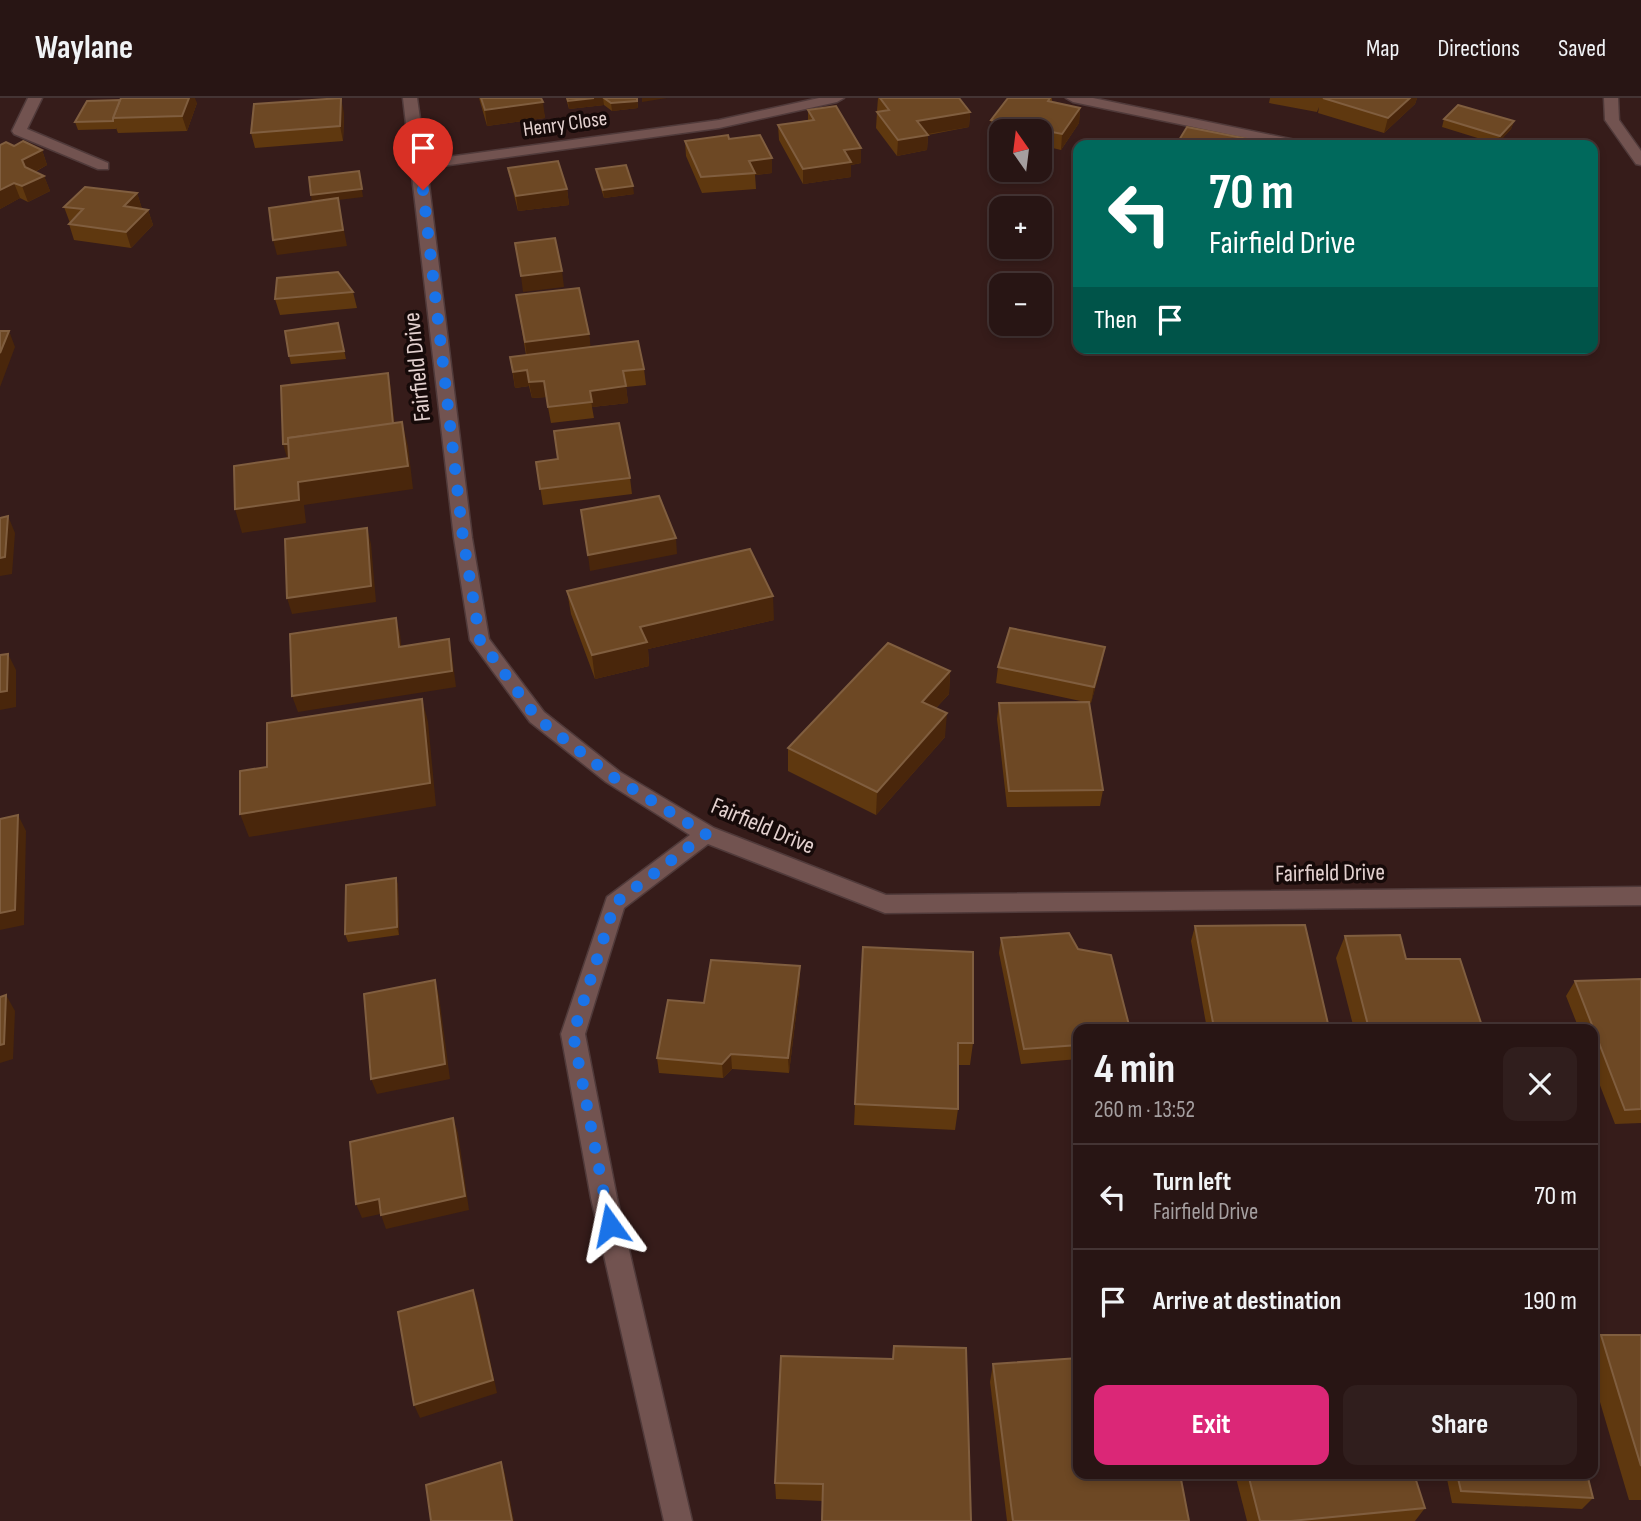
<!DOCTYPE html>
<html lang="en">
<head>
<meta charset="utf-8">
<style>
	:root { --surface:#281514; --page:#301e1d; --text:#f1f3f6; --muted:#a59fa0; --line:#443434; --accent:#db2777 }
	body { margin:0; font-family:"Sofia Sans Condensed",sans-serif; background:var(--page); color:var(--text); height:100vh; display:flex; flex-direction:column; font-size:26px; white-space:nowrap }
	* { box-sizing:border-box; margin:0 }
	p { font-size:23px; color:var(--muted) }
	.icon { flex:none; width:38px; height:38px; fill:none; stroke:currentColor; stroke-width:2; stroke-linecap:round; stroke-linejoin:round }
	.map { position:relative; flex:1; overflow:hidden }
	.side { position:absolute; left:1073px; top:926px; width:525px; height:455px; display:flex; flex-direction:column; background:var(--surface); border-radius:14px; box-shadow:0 4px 10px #0003,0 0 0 2px var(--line) }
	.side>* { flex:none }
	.hud { position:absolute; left:1073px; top:42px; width:525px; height:214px; border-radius:14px; box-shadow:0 4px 10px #0003,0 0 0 2px var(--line); background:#00695c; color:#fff; overflow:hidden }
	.needle { width:46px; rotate:346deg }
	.controls { position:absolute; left:989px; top:21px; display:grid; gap:14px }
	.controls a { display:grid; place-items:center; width:63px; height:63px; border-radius:14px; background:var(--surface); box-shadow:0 4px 10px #0003,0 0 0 2px var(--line); font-size:35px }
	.pin { position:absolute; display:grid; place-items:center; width:60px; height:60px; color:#fff; margin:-72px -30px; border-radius:50% 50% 50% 0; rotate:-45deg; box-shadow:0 0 7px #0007 }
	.pin .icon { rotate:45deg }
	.me { position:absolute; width:77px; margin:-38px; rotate:348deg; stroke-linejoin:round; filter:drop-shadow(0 0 5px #0008) }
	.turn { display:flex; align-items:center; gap:24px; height:147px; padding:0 21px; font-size:32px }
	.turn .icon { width:91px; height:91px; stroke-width:2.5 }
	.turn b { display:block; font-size:49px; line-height:60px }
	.then { display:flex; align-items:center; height:66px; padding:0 21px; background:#0003; gap:14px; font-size:26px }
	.round { display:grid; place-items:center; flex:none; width:74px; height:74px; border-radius:14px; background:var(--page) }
	.overview { display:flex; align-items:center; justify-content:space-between; height:119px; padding:0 21px }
	h1 { font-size:42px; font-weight:700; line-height:52px }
	.action { display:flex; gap:14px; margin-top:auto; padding:14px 21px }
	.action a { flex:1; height:80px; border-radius:14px; background:var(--accent); color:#fff; font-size:28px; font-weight:700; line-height:80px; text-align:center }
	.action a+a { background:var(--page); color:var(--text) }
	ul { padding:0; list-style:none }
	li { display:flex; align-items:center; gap:21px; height:105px; padding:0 21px; border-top:2px solid var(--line) }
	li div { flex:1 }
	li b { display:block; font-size:26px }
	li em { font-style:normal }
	header { display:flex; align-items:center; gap:42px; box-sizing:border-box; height:98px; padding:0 35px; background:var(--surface); border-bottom:2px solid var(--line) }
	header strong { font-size:33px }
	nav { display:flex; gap:38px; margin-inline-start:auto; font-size:24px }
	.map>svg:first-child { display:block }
</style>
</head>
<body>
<header>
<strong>Waylane</strong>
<nav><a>Map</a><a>Directions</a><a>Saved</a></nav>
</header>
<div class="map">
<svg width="1641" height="1423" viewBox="0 0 1641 1423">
	<rect width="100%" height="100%" fill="#361c1a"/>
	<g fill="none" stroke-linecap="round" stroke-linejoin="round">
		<defs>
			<g id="minor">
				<path d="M28 0H42L27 31 108 65V71H98L14 36 12 33Z"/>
				<path d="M403 0H417L426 62 719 22 819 0H844L837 4 719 30 427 70 472 440 489 541 544 614 620 674 714 730 886 797 1641 789V807L885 815 708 746 624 810 585 936 617 1100 692 1423H664L591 1100 561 936 607 799 690 737 606 684 530 624 470 542 454 440Z"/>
				<path d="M1066 0H1093L1300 43 1307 47H1281L1073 4Z"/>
				<path d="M1604 0H1618L1619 22 1641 53V67L1636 66 1605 22Z"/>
			</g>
		</defs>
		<use href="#minor" stroke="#503a3a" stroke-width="3"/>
		<use href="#minor" fill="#725350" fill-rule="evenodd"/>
	</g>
	<g fill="#5f380f">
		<path d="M479 0H541L545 20 487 28Z"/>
		<path d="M566 0H637L638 10 612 13 604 7 569 11Z"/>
		<path d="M878 0H959L970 14 969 29 928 37 927 52 897 58 876 30 877 14H878L877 13Z"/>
		<path d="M1008 0H1052V4L1080 10 1079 25 1061 52 1040 47V33H1001V39L990 37 991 22Z"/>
		<path d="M1270 0H1417L1415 6 1384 35 1318 15 1319 9 1317 14 1269 5Z"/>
		<path d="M120 2 197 5 187 33 118 35 116 30V31L78 32 75 24Z"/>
		<path d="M808 12 861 50V65L851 67V79L803 86 779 42 778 27 808 22Z"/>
		<path d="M344 15 343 43 255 50 251 35Z"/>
		<path d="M1444 21 1514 23 1511 31 1497 46 1442 29Z"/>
		<path d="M729 41 772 75 755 77 756 91 702 95 686 58 685 43Z"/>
		<path d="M0 47 42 52 47 67 35 74 44 78 50 93 28 104 20 100 0 111Z"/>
		<path d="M508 70 567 91 569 107 518 113 511 85Z"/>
		<path d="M596 71 634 96 604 100 597 78Z"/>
		<path d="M137 95 142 111 148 112 153 127 131 150 74 142 69 126 70 125 64 109Z"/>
		<path d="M353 194 357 210 280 217 275 201Z"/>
		<path d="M516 197 589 236 590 249 644 271 646 287 626 289 628 305 592 309 594 320 551 325 546 299 532 300 529 288 515 290 510 259 526 257Z"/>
		<path d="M338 225 346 261 291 266 289 258Z"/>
		<path d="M558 361 630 380 632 396 543 407 536 364Z"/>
		<path d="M567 493 774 522 648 551 649 568 595 581 571 516Z"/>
		<path d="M1105 549 1102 565 1091 605 1089 604 1103 692 1100 708 1007 709 997 621 999 605 1085 604 996 585 998 569Z"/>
		<path d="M950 573 949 596 936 610 945 639 876 717 788 673V650Z"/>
		<path d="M396 780 398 788 399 837 348 844 345 836Z"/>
		<path d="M1195 828 1329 930V931H1207L1191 843Z"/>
		<path d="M1345 838 1406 861 1483 931H1354L1336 860Z"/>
		<path d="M1001 840 1078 851V961L1021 966 999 855Z"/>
		<path d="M863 849 973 945 970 967H958V1011L955 1032 854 1027Z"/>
		<path d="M1641 881V1025L1615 1026 1592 967V931H1579L1566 898 1575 883Z"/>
		<path d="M800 884 789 975 732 971 723 980 659 975 657 960 704 905Z"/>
		<path d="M1601 1237H1641V1402H1629L1592 1277V1248Z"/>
		<path d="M894 1248 971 1423 823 1403 776 1401 775 1385 893 1261Z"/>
		<path d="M993 1266 1189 1423H1007L990 1284Z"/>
		<path d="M1235 1376H1414L1425 1410 1415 1423H1247Z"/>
		<path d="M1446 1376H1587L1593 1400 1582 1411 1452 1405Z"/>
	</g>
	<g fill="#49260b">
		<path d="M189 0H195L197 5 187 33 182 18Z"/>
		<path d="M341 0 344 15 343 43 340 28Z"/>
		<path d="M594 0H603L604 7 569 11 568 3Z"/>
		<path d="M642 0H667L642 4Z"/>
		<path d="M1410 0H1417L1415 6 1384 35 1388 20Z"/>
		<path d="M637 3 638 10 612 13 611 5Z"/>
		<path d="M543 4 545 20 487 28 485 12Z"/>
		<path d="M1080 10 1079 25 1061 52 1062 36Z"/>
		<path d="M970 14 969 29 916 38 917 23Z"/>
		<path d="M1514 23 1511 31 1497 46 1500 38Z"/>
		<path d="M928 37 927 52 897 58 898 42Z"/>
		<path d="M861 50V65L851 67V79L803 86V71L844 52Z"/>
		<path d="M42 52 47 67 28 77 22 62Z"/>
		<path d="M772 60V75L755 77V75L749 63Z"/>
		<path d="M359 73 363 99 338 102 347 148 277 157 273 142 312 105 311 97Z"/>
		<path d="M44 78 50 93 28 104 22 88Z"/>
		<path d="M14 85 20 100 0 111V92Z"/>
		<path d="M633 88 634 96 604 100 603 92Z"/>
		<path d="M567 91 569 107 518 113 516 98Z"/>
		<path d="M137 95 142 111 124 108Z"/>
		<path d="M148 112 153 127 131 150 126 134Z"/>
		<path d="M562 173 564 189 523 194 521 178Z"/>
		<path d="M9 233 15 249 0 289V255Z"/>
		<path d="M589 236 591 252 527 260 525 244Z"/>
		<path d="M527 272 529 288 515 290 513 274Z"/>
		<path d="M388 275 391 291 397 348 288 363 283 346Z"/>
		<path d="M544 283 546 299 532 300 529 284Z"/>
		<path d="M626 288 628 305 592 309 590 293Z"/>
		<path d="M402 324 408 348 413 391 304 407 306 425 242 435 235 411 298 384Z"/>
		<path d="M8 418 15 435 12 476 0 478V460Z"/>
		<path d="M367 430 371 446 376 504 292 516 287 500Z"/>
		<path d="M676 440 677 456 590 473 588 457Z"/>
		<path d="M773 498 774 522 648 551 649 568 595 581 592 557 640 529Z"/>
		<path d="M396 520 400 536 403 566 399 549Z"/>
		<path d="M449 541 452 558 456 589 298 614 292 598Z"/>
		<path d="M1105 549 1102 565 1091 605 1094 589Z"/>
		<path d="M8 556 16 572V609L0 612V594Z"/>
		<path d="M950 573 949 596 920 627 922 604Z"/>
		<path d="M422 601 428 624 436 708 249 739 240 716Z"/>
		<path d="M947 615 945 639 876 717 877 694Z"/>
		<path d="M18 717 26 733 24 827 0 832V815Z"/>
		<path d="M396 780 398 788 399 837 397 829Z"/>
		<path d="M800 868V884L789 975 788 960Z"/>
		<path d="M435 882 439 898 450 981 377 996 371 981Z"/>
		<path d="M6 897 15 913 13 961 0 965V947Z"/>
		<path d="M731 956 732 971 723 980 722 966Z"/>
		<path d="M453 1020 458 1035 469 1112 386 1131 381 1117Z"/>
		<path d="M379 1101 385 1115 362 1120 356 1106Z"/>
		<path d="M473 1192 478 1205 497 1295 420 1320 414 1307Z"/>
		<path d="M501 1364 505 1376 514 1423H512Z"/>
	</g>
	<g fill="#6d4824" stroke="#805e3f" stroke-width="2">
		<path d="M121 0H189L182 18 113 20Z"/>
		<path d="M341 0 340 28 251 35 254 6Z"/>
		<path d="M481 0H541L543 4 485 12Z"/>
		<path d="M567 0H594L568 3Z"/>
		<path d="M604 0H637V3L611 5Z"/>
		<path d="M880 0H959L970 14 917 23 928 37 898 42 877 14 889 12Z"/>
		<path d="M1008 0H1050L1048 3 1080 10 1062 36 991 22Z"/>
		<path d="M1323 0H1410L1388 20Z"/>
		<path d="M120 2 113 20V23L75 24 87 3Z"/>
		<path d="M1458 7 1514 23 1500 38 1444 21Z"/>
		<path d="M836 8 861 50 844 52 851 64 803 71 778 27 814 22 808 12Z"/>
		<path d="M1187 29 1268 45 1267 47H1176Z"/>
		<path d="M728 37 729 41 760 37 772 60 749 63 755 75 701 79 685 43Z"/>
		<path d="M23 43 42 52 22 62 25 69 44 78 22 88 14 85 0 92V47L6 44 14 48Z"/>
		<path d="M558 63 567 91 516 98 508 70Z"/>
		<path d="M626 67 633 88 603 92 596 71Z"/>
		<path d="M359 73 362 91 311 97 309 79Z"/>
		<path d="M85 89 137 95 124 108 148 112 126 134 69 126 83 111 64 109Z"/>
		<path d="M338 100 343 132 273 142 269 110Z"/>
		<path d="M555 140 562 173 521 178 515 145Z"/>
		<path d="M338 174 353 194 275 201 277 180Z"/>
		<path d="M579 190 589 236 525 244 516 197Z"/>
		<path d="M338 225 344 253 289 258 285 233Z"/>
		<path d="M0 233H9L0 255Z"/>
		<path d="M638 243 644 271 623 273 626 288 590 293 592 304 548 309 544 283 529 284 527 272 513 274 510 259Z"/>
		<path d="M388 275 393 326 288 340V346H283L281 288Z"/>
		<path d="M402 324 408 368 298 384 299 402 235 411 234 368 289 360 288 340Z"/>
		<path d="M619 325 630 380 540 391 536 364 558 361 554 333Z"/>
		<path d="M659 398 676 440 588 457 581 412Z"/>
		<path d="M8 418 5 459 0 460V420Z"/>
		<path d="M367 430 371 488 287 500 285 441Z"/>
		<path d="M750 451 773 498 640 529 647 544 592 557 567 493Z"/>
		<path d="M396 520 399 549 449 541 452 573 292 598 290 536Z"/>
		<path d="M1010 530 1105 549 1094 589 998 569Z"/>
		<path d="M888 545 950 573 922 604 947 615 877 694 788 650Z"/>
		<path d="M8 556 7 593 0 594V557Z"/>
		<path d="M422 601 430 685 240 716V673L267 669V625Z"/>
		<path d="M1089 604 1103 692 1009 693 999 605Z"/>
		<path d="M18 717 15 812 0 815V721Z"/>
		<path d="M396 780 397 829 345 836 346 787Z"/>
		<path d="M1305 827 1329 930H1214L1195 828Z"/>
		<path d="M1069 835 1078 851 1111 857 1130 931H1078V947L1024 951 1001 840Z"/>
		<path d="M1400 837 1406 861H1460L1483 931H1369L1345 838Z"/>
		<path d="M863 849 973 854V945H958V1011L855 1006Z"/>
		<path d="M711 862 800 868 788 960 731 956 722 966 657 960 668 902 704 905Z"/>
		<path d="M1641 881V1011L1625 1012 1575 883Z"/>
		<path d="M435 882 445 966 371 981 364 896Z"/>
		<path d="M6 897 4 946 0 947V899Z"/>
		<path d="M453 1020 465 1098 381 1117 379 1101 356 1106 350 1044Z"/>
		<path d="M473 1192 493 1282 414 1307 398 1214Z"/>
		<path d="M1601 1237H1641V1368Z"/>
		<path d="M894 1248 966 1250 971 1423H822L823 1386 775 1385 781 1258 893 1261Z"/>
		<path d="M1078 1260V1376H1180L1189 1423H1013L993 1266Z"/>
		<path d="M501 1364 512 1423H431L426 1387Z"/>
		<path d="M1248 1376H1414L1425 1410 1291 1423H1260Z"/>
		<path d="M1457 1376H1587L1593 1400 1461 1393Z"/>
	</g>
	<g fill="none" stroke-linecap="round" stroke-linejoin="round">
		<path stroke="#1a73e8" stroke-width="12" stroke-dasharray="0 21.6" d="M423 92 463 440 480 542 537 620 613 679 706 736 615 805 573 936 610 1127"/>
	</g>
	<g text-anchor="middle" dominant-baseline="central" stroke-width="7" stroke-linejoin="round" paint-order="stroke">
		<g font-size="21" fill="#e3d1cf" stroke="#160a09">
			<text transform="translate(565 26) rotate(-8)">Henry Close</text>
		</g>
		<g font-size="24" fill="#e3d1cf" stroke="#160a09">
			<text transform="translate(417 269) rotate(-96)">Fairfield Drive</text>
			<text transform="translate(763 728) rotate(23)">Fairfield Drive</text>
			<text transform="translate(1330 775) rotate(-1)">Fairfield Drive</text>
		</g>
	</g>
</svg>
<div class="controls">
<a><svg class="needle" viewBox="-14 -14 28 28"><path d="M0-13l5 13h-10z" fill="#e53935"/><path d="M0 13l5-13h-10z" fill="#a59fa0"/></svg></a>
<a>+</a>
<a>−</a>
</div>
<div class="pin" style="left:423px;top:92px;background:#d93025"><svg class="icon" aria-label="arrive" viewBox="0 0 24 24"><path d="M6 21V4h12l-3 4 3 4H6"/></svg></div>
<svg class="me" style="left:610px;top:1127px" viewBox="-20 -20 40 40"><path d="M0-17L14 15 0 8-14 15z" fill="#1a73e8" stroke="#fff" stroke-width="4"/></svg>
<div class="hud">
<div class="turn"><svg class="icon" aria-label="left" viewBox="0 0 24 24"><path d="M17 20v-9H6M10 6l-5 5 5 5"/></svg><div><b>70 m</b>Fairfield Drive</div></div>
<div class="then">Then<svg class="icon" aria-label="arrive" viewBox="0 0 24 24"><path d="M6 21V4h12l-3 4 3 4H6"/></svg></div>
</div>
<section class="side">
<div class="overview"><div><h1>4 min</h1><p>260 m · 13:52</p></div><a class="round"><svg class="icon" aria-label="close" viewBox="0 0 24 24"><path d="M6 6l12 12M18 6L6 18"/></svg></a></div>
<ul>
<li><svg class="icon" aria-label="left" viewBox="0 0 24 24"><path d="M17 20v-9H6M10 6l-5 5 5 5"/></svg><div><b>Turn left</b><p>Fairfield Drive</p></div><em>70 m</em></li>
<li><svg class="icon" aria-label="arrive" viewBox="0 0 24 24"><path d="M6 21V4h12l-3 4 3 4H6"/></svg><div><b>Arrive at destination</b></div><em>190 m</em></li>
</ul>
<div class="action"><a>Exit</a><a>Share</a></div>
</section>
</div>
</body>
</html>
